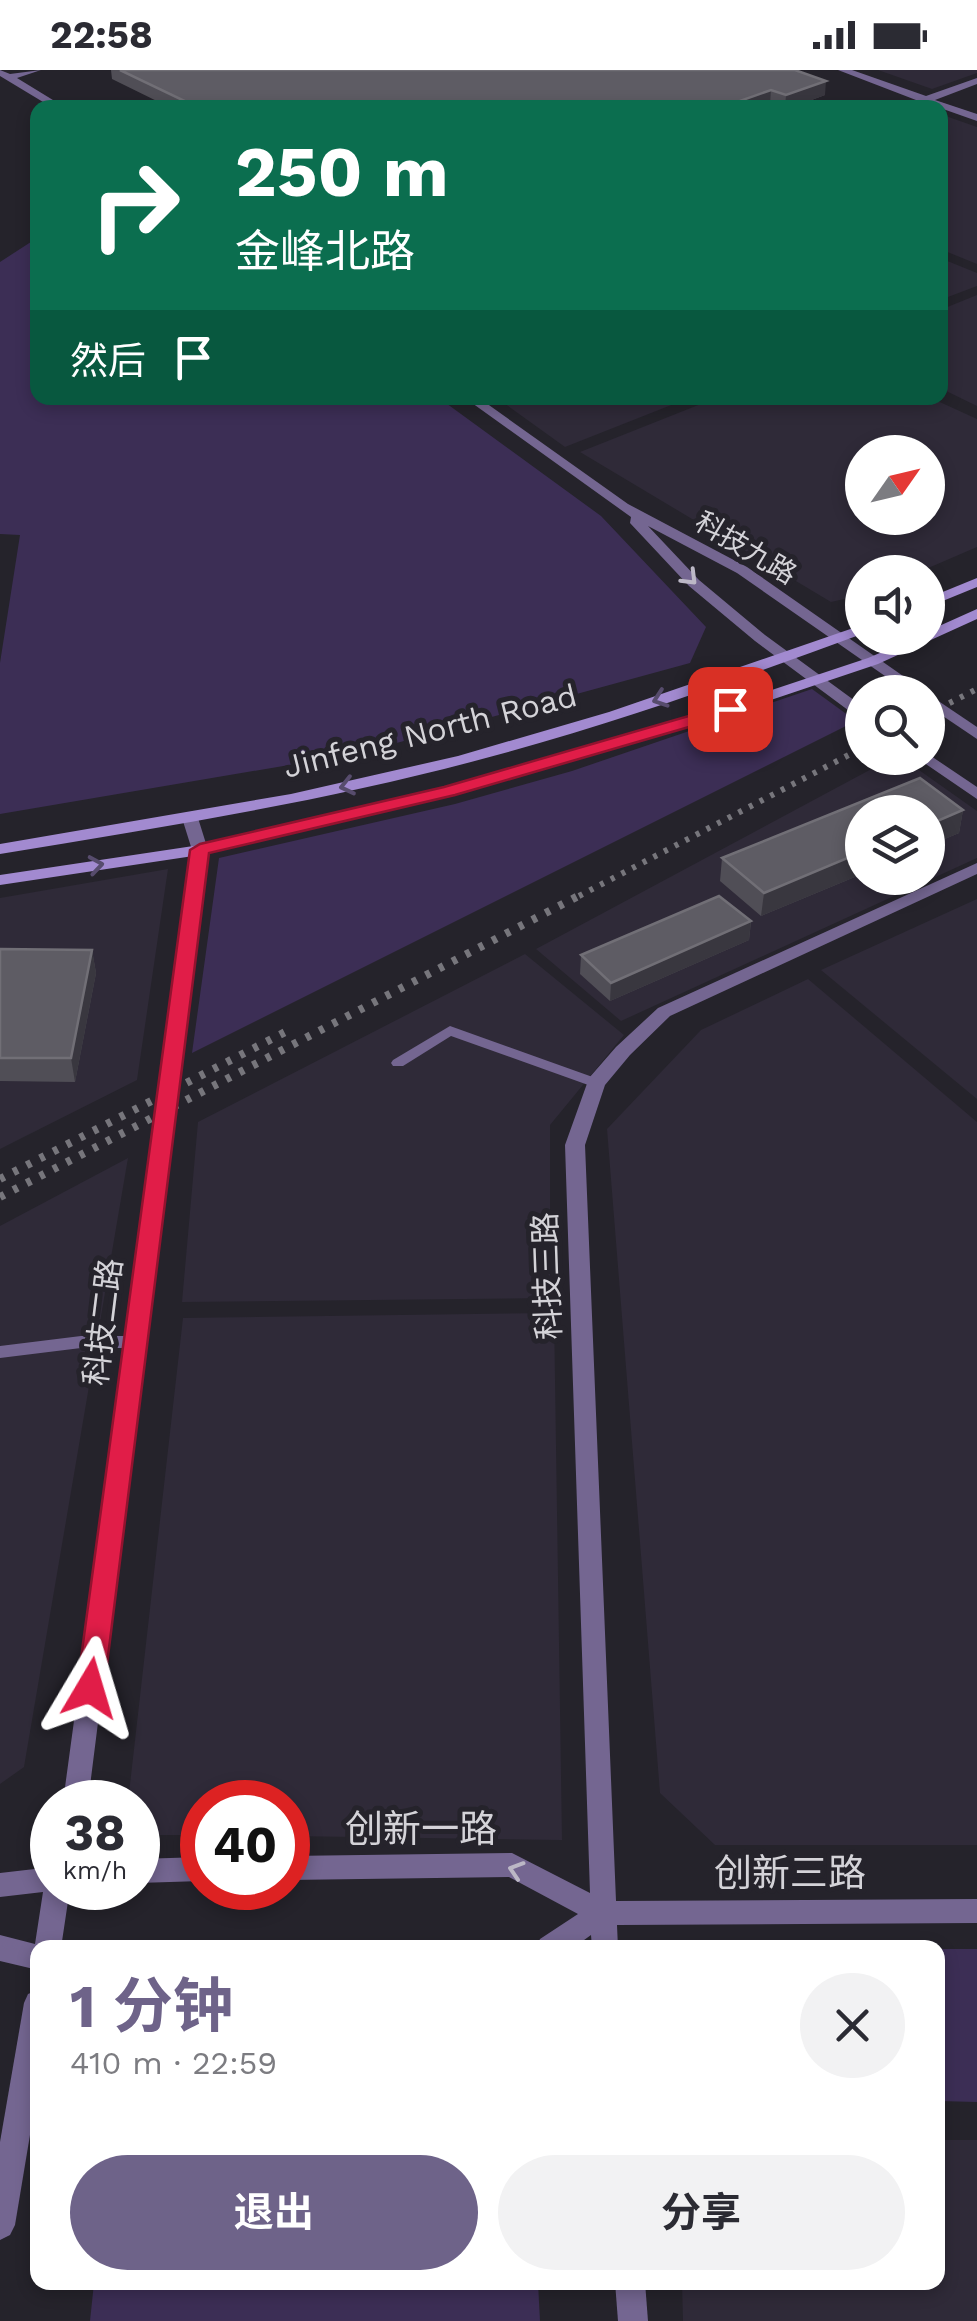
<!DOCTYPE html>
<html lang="zh">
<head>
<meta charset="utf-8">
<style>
	:root { --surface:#fff; --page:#f2f2f3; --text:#2b2b33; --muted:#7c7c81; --accent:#6e6389 }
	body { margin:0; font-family:"Work Sans","Noto Sans SC",sans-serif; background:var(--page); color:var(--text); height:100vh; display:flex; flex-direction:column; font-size:38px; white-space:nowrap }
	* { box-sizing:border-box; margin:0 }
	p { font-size:32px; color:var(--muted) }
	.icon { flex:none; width:55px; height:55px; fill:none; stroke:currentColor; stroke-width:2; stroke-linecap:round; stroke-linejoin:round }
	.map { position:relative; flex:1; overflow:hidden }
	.drawer { position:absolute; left:30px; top:1870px; width:915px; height:350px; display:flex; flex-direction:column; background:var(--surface); border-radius:20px; box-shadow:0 5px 15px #0003 }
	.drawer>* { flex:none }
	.top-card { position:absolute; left:30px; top:30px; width:918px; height:305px; border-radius:20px; box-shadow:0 5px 15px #0003; background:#0b6e4f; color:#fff; overflow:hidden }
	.needle { width:65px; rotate:56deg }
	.buttons { position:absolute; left:845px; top:365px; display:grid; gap:20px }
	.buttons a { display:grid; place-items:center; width:100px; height:100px; border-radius:50%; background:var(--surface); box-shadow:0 5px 15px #0003; font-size:50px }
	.speed { position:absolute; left:30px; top:1710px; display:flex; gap:20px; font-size:50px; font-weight:700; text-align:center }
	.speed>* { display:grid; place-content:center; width:130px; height:130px; border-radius:50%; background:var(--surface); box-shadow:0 5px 15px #0003; line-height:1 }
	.speed small { font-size:25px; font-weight:400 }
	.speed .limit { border:15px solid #d22; background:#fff; color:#111 }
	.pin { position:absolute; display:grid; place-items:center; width:85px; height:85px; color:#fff; margin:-42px; border-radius:20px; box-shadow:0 5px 15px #0006 }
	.me { position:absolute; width:110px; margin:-55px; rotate:7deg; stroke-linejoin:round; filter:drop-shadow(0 0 8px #0008) }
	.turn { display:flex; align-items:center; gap:35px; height:210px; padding:0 40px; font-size:45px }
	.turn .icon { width:130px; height:130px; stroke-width:2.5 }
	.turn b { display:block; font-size:70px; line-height:85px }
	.then { display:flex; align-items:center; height:95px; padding:0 40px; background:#0003; gap:20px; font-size:38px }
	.round { display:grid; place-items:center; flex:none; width:105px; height:105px; border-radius:52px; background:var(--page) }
	.overview { display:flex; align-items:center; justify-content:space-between; height:170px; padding:0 40px }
	h1 { font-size:60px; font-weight:700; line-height:75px; color:var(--accent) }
	.button { display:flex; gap:20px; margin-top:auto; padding:20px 40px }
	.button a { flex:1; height:115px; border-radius:60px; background:var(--accent); color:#fff; font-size:40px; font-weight:700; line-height:115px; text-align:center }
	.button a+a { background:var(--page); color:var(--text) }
	.status { display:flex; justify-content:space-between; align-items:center; height:70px; padding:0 50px; background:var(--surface); direction:ltr }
	.status svg { height:28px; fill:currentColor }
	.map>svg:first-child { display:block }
</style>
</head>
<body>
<div class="status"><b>22:58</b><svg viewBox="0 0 49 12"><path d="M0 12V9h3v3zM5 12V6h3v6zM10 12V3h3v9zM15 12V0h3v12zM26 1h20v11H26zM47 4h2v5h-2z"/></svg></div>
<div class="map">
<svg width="977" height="2251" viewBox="0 0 977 2251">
	<rect width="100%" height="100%" fill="#25232b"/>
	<g fill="#2f2a38" fill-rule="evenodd">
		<path d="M878 0H977V3L932 19Z"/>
		<path d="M940 44 977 57V194L940 179Z"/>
		<path d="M940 188 977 203V216L940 230Z"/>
		<path d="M977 225V336L940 318V240Z"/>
		<path d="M497 328H689L565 377Z"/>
		<path d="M716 328H931L977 349V477L919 502H862V525L831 532 580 382ZM862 382H928V448H862Z"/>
		<path d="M892 688H902L977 741V788L621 951 536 879ZM862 742H928V808H862Z"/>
		<path d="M168 799 137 1010 0 1079V828Z"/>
		<path d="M977 829V1029L821 900Z"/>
		<path d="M525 884 624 965 550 1055V1228L182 1232 198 1052Z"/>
		<path d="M808 909 977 1052V1775H715L660 1723 607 1059 701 960Z"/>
		<path d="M128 1088 24 1697 0 1714V1156Z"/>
		<path d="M554 1243 562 1770 288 1766V1732H202V1765H138V1732H128L183 1248Z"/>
		<path d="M938 2070H977V2251H683L682 2213 938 2212Z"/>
	</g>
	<g fill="#3c2e55">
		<path d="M37 168 38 328H439L601 446 706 557 690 593 360 683 0 744V593L20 465 0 464V192Z"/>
		<path d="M812 619 856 651 192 983 219 788 455 734 572 701Z"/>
		<path d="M938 1879H977V2032L938 2031Z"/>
		<path d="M94 2213H538L540 2251H90Z"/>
	</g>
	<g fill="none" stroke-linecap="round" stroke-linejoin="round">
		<g fill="#746691" fill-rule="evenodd">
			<path d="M450 956 601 1010 603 1013 601 1016H591L451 966 403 996H393L391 993 393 990Z"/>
			<path d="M81 1266H136L142 1268 144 1272 142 1276 136 1278H81L0 1288V1276Z"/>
		</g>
		<g fill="#746691" fill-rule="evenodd">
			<path d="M0 0 10 4 41 0 17 8 66 38H53L0 6Z"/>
			<path d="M838 0H852L926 26 977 8V14L935 30 977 44V51L926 33 898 38 916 30Z"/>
			<path d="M465 328H479L628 434 747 497 926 622H908L737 503 648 456 699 510 765 565 862 636V648L856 646 755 571 689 516 630 453 631 447Z"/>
			<path d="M928 624 977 657V669L928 636Z"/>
			<path d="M928 684 977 717V729L917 688H928Z"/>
			<path d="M190 743 198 748 208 780 88 1732H63L192 780 182 748Z"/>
			<path d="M977 793V804L670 946 630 985 605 1015 585 1075 616 1831 977 1829V1853L617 1855 618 1878H592L591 1865 573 1878H536L540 1869 578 1844 509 1807 288 1810V1786L512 1783 590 1823 565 1075 589 1008 616 977 658 938Z"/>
			<path d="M202 1787V1811L138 1813V1789Z"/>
			<path d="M52 1797V1818H70L61 1878H38V1900L0 1891V1865L35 1874 43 1822 0 1827V1803Z"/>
			<path d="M38 1920V2017L15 2155 10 2165 0 2170V2072L24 1933 28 1924Z"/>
			<path d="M615 2212H645L648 2251H618Z"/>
		</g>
		<g fill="#a28ad0" fill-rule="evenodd">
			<path d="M977 508V517L928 537V528Z"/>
			<path d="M977 539V549L878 594 709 651 455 724 200 785 0 815V805L200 775 445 717 697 645 868 588 915 568H928V561Z"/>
			<path d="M862 555V564C734 611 604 657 471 692 316 733 158 758 0 784V774L291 724 458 686 609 642Z"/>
		</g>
		<g stroke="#77767c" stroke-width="6" stroke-dasharray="4 8" stroke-linecap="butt">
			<path d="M928 644 977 619"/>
			<path d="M579 826 862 678"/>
		</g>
		<g stroke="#77767c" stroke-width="8" stroke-dasharray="5 10" stroke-linecap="butt">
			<path d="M0 1109 293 958"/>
			<path d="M0 1127 584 823"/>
		</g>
	</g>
	<g fill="#504e56">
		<path d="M111 0H795L825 25 790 38H779L770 34 760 38H171L112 9Z"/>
		<path d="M920 708 963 740 959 763 928 776V742H862V804L761 846 720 811 722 788Z"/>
		<path d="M751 851 749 870 610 931 580 904 581 885Z"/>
		<path d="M0 879 92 880 96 903 75 1012 0 1011Z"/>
	</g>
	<g fill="#39373f">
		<path d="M826 11 825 25 790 38H785L786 25Z"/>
		<path d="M771 20 770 34 760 38H720Z"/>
		<path d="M963 740 959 763 928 776V755Z"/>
		<path d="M862 782V804L761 846 764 823Z"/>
		<path d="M751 851 749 870 610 931 611 913Z"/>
		<path d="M92 880 96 903 75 1012 71 988Z"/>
	</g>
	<g fill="#5e5c64" stroke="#716f76" stroke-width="2.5">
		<path d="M120 0H795L826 11 786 25 771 20 720 38H199Z"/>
		<path d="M920 708 963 740 928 755V742H862V782L764 823 722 788Z"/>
		<path d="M719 826 751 851 611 913 581 885Z"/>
		<path d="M0 879 92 880 71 988H0Z"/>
	</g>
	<defs><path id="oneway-chevron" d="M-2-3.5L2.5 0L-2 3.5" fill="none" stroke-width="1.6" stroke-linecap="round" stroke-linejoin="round" transform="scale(2.5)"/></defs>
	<g stroke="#bcb8c6">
		<use href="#oneway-chevron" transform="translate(690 508) rotate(45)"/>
		<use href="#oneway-chevron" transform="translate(516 1800) rotate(-162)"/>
	</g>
	<g stroke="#574c6d">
		<use href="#oneway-chevron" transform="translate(660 629) rotate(161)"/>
		<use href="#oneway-chevron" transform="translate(347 716) rotate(167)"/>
		<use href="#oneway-chevron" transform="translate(96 795) rotate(-9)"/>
	</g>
	<path fill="#e11d48" stroke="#92132f" stroke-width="2.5" d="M730 634 737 635V643L455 725 209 783 104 1618 100 1626 90 1629 81 1626 77 1618 190 780 200 774 444 717Z"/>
	<g text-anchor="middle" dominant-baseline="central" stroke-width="10" stroke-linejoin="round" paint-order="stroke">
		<g font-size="28" fill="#d4d3d8" stroke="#25232b">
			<text transform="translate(746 478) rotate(31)">科技九路</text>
		</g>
		<g font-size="32" fill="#d4d3d8" stroke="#25232b">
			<text transform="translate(430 661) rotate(-14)">Jinfeng North Road</text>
			<text transform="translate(547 1206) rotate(-92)">科技三路</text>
			<text transform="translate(103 1252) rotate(-83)">科技二路</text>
		</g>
		<g font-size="38" fill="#d4d3d8" stroke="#25232b">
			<text x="421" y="1759">创新一路</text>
			<text x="790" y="1803">创新三路</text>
		</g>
	</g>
</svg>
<div class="buttons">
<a><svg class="needle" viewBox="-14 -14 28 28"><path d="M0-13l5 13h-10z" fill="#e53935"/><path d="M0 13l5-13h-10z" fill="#7c7c81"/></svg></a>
<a><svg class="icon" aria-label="sound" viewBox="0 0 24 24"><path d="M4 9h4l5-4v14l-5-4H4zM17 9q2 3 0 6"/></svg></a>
<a><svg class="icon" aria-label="search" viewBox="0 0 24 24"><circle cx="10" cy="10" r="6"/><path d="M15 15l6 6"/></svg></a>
<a><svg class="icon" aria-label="layers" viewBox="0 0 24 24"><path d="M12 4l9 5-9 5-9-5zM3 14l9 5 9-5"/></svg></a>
</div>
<div class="speed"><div>38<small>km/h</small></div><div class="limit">40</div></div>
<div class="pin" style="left:730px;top:639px;background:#d93025"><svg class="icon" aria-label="arrive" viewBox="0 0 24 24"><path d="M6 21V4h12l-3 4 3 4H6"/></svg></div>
<svg class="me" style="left:90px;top:1618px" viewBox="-20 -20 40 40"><path d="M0-17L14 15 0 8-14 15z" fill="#e11d48" stroke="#fff" stroke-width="4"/></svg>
<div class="top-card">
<div class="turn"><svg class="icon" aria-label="right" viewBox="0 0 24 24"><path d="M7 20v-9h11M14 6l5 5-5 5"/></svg><div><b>250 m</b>金峰北路</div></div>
<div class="then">然后<svg class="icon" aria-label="arrive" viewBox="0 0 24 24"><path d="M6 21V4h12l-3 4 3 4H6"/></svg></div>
</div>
<section class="drawer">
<div class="overview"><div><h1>1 分钟</h1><p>410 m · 22:59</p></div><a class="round"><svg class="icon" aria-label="close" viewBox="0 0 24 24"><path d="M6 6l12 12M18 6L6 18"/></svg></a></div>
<div class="button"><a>退出</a><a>分享</a></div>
</section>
</div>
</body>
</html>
